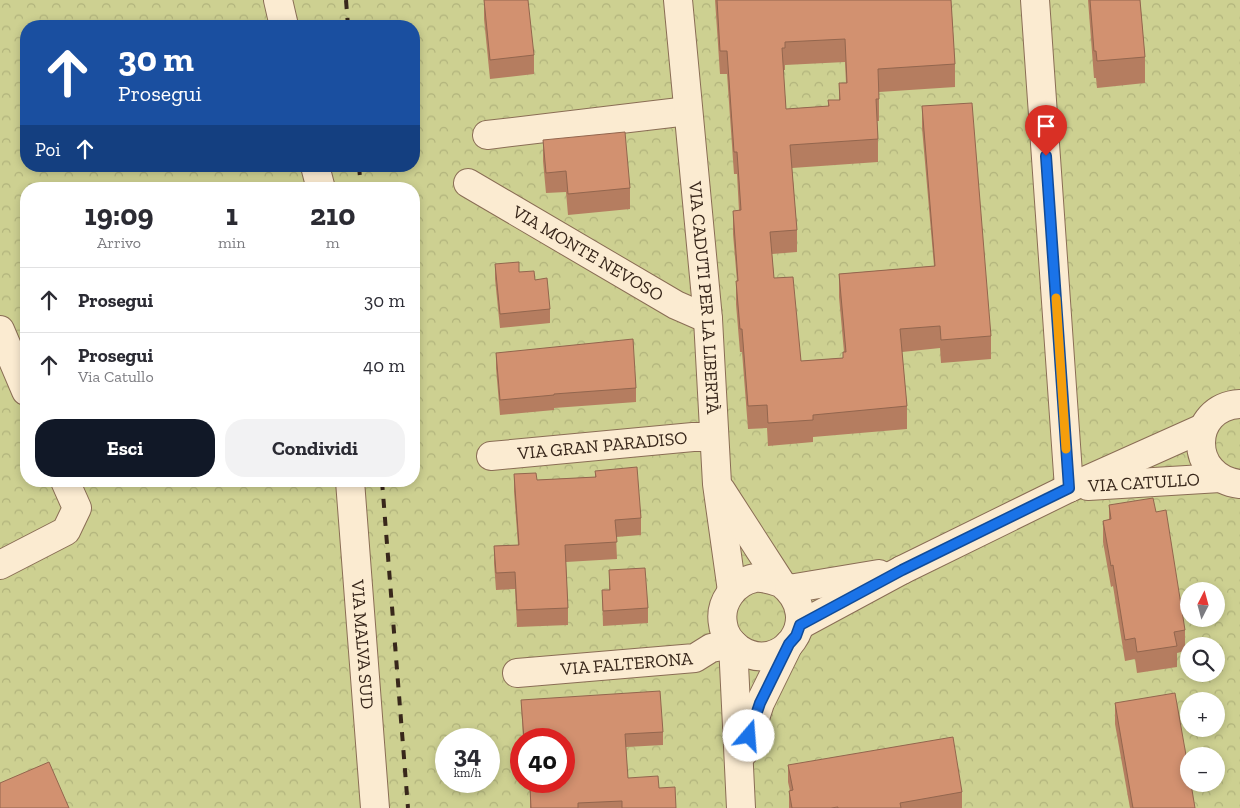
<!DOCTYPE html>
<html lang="it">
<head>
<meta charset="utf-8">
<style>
	:root { --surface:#fff; --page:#f2f2f3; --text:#2b2b33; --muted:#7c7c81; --line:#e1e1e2; --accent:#111827 }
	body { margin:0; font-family:"Zilla Slab",serif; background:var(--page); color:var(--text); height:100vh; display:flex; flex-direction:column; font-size:19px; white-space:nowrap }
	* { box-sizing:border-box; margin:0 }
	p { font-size:16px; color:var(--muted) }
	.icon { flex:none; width:28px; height:28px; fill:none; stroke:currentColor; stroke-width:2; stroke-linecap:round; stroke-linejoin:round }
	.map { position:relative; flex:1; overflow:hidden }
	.side { position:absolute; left:20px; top:182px; width:400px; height:305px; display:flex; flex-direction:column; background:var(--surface); border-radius:20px; box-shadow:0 2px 8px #0003 }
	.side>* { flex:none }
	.hud { position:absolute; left:20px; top:20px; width:400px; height:152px; border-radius:20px; box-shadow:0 2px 8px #0003; background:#1a4fa0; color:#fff; overflow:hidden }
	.needle { width:32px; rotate:6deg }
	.buttons { position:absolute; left:1180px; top:582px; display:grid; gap:10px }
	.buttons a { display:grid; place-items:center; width:45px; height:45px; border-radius:50%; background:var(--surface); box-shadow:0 2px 8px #0003; font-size:25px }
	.speed { position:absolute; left:435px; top:728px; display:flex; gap:10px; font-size:25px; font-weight:700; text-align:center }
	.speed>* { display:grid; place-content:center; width:65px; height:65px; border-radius:50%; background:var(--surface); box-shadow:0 2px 8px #0003; line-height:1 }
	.speed small { font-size:12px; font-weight:400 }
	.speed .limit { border:8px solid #d22; background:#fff; color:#111 }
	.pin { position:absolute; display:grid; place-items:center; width:42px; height:42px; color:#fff; margin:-51px -21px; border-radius:50% 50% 50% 0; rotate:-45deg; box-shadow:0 0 5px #0007 }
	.pin .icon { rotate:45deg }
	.me { position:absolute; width:55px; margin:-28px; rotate:18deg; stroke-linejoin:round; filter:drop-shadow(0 0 4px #0008) }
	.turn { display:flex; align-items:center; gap:18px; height:105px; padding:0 15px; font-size:22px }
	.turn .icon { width:65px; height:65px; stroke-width:2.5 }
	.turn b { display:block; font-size:35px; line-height:42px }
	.then { display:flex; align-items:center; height:48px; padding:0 15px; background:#0003; gap:10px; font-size:19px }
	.eta { display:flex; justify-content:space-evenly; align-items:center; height:85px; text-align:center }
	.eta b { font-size:30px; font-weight:700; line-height:35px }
	.button { display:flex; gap:10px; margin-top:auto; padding:10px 15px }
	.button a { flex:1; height:58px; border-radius:20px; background:var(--accent); color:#fff; font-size:20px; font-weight:700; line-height:58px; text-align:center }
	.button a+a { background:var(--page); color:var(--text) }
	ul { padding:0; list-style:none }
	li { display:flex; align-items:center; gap:15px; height:65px; padding:0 15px; border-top:1px solid var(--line) }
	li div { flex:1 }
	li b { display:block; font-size:19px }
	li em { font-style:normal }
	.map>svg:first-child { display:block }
</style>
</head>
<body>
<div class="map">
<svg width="1240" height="808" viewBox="0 0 1240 808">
	<defs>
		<pattern id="forest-crowns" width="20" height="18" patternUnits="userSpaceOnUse" patternTransform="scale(1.25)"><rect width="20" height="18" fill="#cdd091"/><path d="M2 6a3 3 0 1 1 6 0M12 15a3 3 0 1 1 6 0" fill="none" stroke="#b1b37c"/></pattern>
	</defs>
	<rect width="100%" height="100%" fill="#f1debd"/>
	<path fill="url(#forest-crowns)" fill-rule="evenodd" d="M0 0H1240V808H0ZM26 26H414V166H26ZM26 189H414V481H26ZM1189 591H1216V619H1189ZM1189 646H1216V674H1189ZM1189 701H1216V729H1189ZM446 739H489V781H446ZM521 739H564V781H521ZM1189 756H1216V784H1189Z"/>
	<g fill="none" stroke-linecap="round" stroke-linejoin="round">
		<defs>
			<g id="minor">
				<path d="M1035 0 1069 488"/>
				<path d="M487 135 688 111"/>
				<path id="s1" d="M468 183 676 305 708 319"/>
				<path d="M0 330 26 391"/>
				<path d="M1240 404C1188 407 1188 478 1240 484"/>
				<path id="s2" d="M491 456 693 437H714"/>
				<path id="s3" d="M1088 486 1220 478"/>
				<path d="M0 565 66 531 77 508 65 481"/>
				<path d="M902 570 1069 488 1203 428"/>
				<path id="s4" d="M517 673 695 658 711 648 733 644"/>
			</g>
			<g id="tertiary">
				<path d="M278 0 284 26"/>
				<path id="s5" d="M678 0 708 319 717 484 732 591"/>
				<path d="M315 166 321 189"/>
				<path id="s6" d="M350 481 375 808"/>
				<path d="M721 490 781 583C827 619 780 677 739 649 731 643 724 634 723 624 719 603 734 582 755 578 764 577 772 580 781 583"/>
				<path d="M789 589 879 574"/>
				<path d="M800 625 902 570"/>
				<path d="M733 644 741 808"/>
				<path d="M744 752 760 703 789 644"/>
			</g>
		</defs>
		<use href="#minor" stroke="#8a6d55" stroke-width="30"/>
		<use href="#tertiary" stroke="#8a6d55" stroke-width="30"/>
		<use href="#minor" stroke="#fbebd1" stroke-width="28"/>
		<use href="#tertiary" stroke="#fbebd1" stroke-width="28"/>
		<g stroke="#38271b" stroke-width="4" stroke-dasharray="9 9" stroke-linecap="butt">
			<path d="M346 0 348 26"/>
			<path d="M359 166 361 189"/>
			<path d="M382 481 408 808"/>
		</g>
	</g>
	<g fill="#b57d60" fill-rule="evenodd">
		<path d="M484 0 534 55V74L490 79 484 19Z"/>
		<path d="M715 0H951L955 64V87L879 92V121H877L878 139V162L792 168 797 230V252L772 254 774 278 801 361 843 358V352H844L839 297V274L934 266 922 128V106L991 336V359L941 363 940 348 902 352 907 406V429L813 437V442L768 446 767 428 748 429 742 352H740L736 304V281H737L733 234V211H739L737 174H734L727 74H720ZM845 62 846 83H839V100H828V106L786 109 783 70H785V65Z"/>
		<path d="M1088 0H1140L1145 57V83L1097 88 1096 78H1094Z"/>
		<path d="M543 140 630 188V209L568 215 566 192 546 193 543 161Z"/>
		<path d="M495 264 519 272 535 280 550 309V323L500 328 495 279Z"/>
		<path d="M496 353 636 388V402L554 408V410L500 415 496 368Z"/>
		<path d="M595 471 641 518V535L616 537 617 559 566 562 568 608V625L517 627 515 589 496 590 494 563V546L518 545 514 491V474L537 480 595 477Z"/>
		<path d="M1109 505 1156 512 1185 630V651L1177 653V667L1137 673 1135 659 1125 661 1113 586 1111 587 1103 542V521L1109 520Z"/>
		<path d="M609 570 648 608V623L603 626 602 590H609Z"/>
		<path d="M521 700 663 732V745L626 747 628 778 659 788 676 808H530V788H532V781H564V739H523Z"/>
		<path d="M1115 703 1195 808H1130L1115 724Z"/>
		<path d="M788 765 962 792V808H789V791H790L788 782Z"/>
	</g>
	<g fill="#d29170" stroke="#93664e" fill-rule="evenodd">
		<path d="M484 0H528L534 55 490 60Z"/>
		<path d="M717 0H951L955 64 878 69 879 99H876L878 139 790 145 797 230 770 232 774 278 793 277 801 361 843 358V352H846L839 274 935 266 922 106 972 103 991 336 941 340 940 326 900 329 907 406 813 415V420L768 423 767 405 748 406 742 329H740L736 281H738L733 211 741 210 737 152H734L727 51H720ZM845 39 847 83H839L840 100H828L829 106 786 109 782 48H785V42Z"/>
		<path d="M1090 0H1140L1145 57 1097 61 1096 51H1094Z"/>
		<path d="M625 132 630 188 568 194 566 171 546 173 543 140Z"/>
		<path d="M519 262V272L534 271 535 280 547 278 550 309 500 314 495 264Z"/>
		<path d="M633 339 636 388 554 394V395L500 400 496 353Z"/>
		<path d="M637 467 641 518 615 520 617 542 565 545 568 608 517 610 515 572 496 573 494 546 519 545 514 474 536 473 537 480 596 477 595 471Z"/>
		<path d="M1153 498 1156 512 1166 510 1185 630 1174 632 1177 646 1137 652 1135 638 1125 640 1113 565 1111 566 1103 521 1111 519 1109 505Z"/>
		<path d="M645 568 648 608 603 611 602 590H610L609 570Z"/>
		<path d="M660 691 663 732 625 734 628 778 658 776 659 788 675 787 676 808H622V801L578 803V808H531L530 788H533V781H564V739H524L521 700Z"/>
		<path d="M1175 693 1189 772V784H1191L1195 808H1133L1115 703Z"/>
		<path d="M953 737 962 792 900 803 901 808H838V807L831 808H792L789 791 793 790 788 765Z"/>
		<path d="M49 762 69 808H0V783Z"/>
	</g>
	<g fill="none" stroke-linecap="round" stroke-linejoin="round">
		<defs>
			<path id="route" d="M749 736 760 703 789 644 796 636 800 625 902 570 1069 488 1046 156"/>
		</defs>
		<use href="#route" stroke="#114b97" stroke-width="12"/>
		<use href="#route" stroke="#1a73e8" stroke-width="9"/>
		<path stroke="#f59e0b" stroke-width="9" d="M1056 298 1066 449"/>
	</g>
	<g text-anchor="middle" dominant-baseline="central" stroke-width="5" stroke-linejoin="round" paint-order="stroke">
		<g font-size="18" fill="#38271b" stroke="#f8e8ce">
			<text stroke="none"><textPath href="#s1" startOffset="139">VIA MONTE NEVOSO</textPath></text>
			<text stroke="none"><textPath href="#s5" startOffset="299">VIA CADUTI PER LA LIBERTÀ</textPath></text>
			<text stroke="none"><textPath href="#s2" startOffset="112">VIA GRAN PARADISO</textPath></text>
			<text stroke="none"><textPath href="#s3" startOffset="56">VIA CATULLO</textPath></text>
			<text stroke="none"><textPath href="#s6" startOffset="164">VIA MALVA SUD</textPath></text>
			<text stroke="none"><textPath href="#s4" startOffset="110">VIA FALTERONA</textPath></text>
		</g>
	</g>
</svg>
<div class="buttons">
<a><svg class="needle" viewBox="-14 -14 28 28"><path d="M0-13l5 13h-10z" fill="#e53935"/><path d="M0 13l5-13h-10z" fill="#7c7c81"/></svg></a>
<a><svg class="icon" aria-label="search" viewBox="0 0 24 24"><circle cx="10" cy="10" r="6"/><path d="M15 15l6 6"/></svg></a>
<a>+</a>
<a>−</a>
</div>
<div class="speed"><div>34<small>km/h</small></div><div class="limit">40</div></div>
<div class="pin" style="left:1046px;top:156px;background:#d93025"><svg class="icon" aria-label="arrive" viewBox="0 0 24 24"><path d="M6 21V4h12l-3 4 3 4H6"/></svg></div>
<svg class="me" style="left:749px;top:736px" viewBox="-20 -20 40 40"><circle r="19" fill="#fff"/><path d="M0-13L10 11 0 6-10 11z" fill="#1a73e8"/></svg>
<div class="hud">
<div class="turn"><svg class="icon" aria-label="ahead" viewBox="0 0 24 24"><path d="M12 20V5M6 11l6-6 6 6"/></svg><div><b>30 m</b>Prosegui</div></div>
<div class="then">Poi<svg class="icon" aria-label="ahead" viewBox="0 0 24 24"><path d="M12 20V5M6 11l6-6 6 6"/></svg></div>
</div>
<section class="side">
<div class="eta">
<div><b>19:09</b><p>Arrivo</p></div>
<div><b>1</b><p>min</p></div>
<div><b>210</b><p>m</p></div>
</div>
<ul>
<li><svg class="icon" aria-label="ahead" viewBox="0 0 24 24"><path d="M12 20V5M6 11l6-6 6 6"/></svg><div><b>Prosegui</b></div><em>30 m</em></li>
<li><svg class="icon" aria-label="ahead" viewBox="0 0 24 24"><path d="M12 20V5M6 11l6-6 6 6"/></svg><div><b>Prosegui</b><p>Via Catullo</p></div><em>40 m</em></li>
</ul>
<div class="button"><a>Esci</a><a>Condividi</a></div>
</section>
</div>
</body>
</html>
